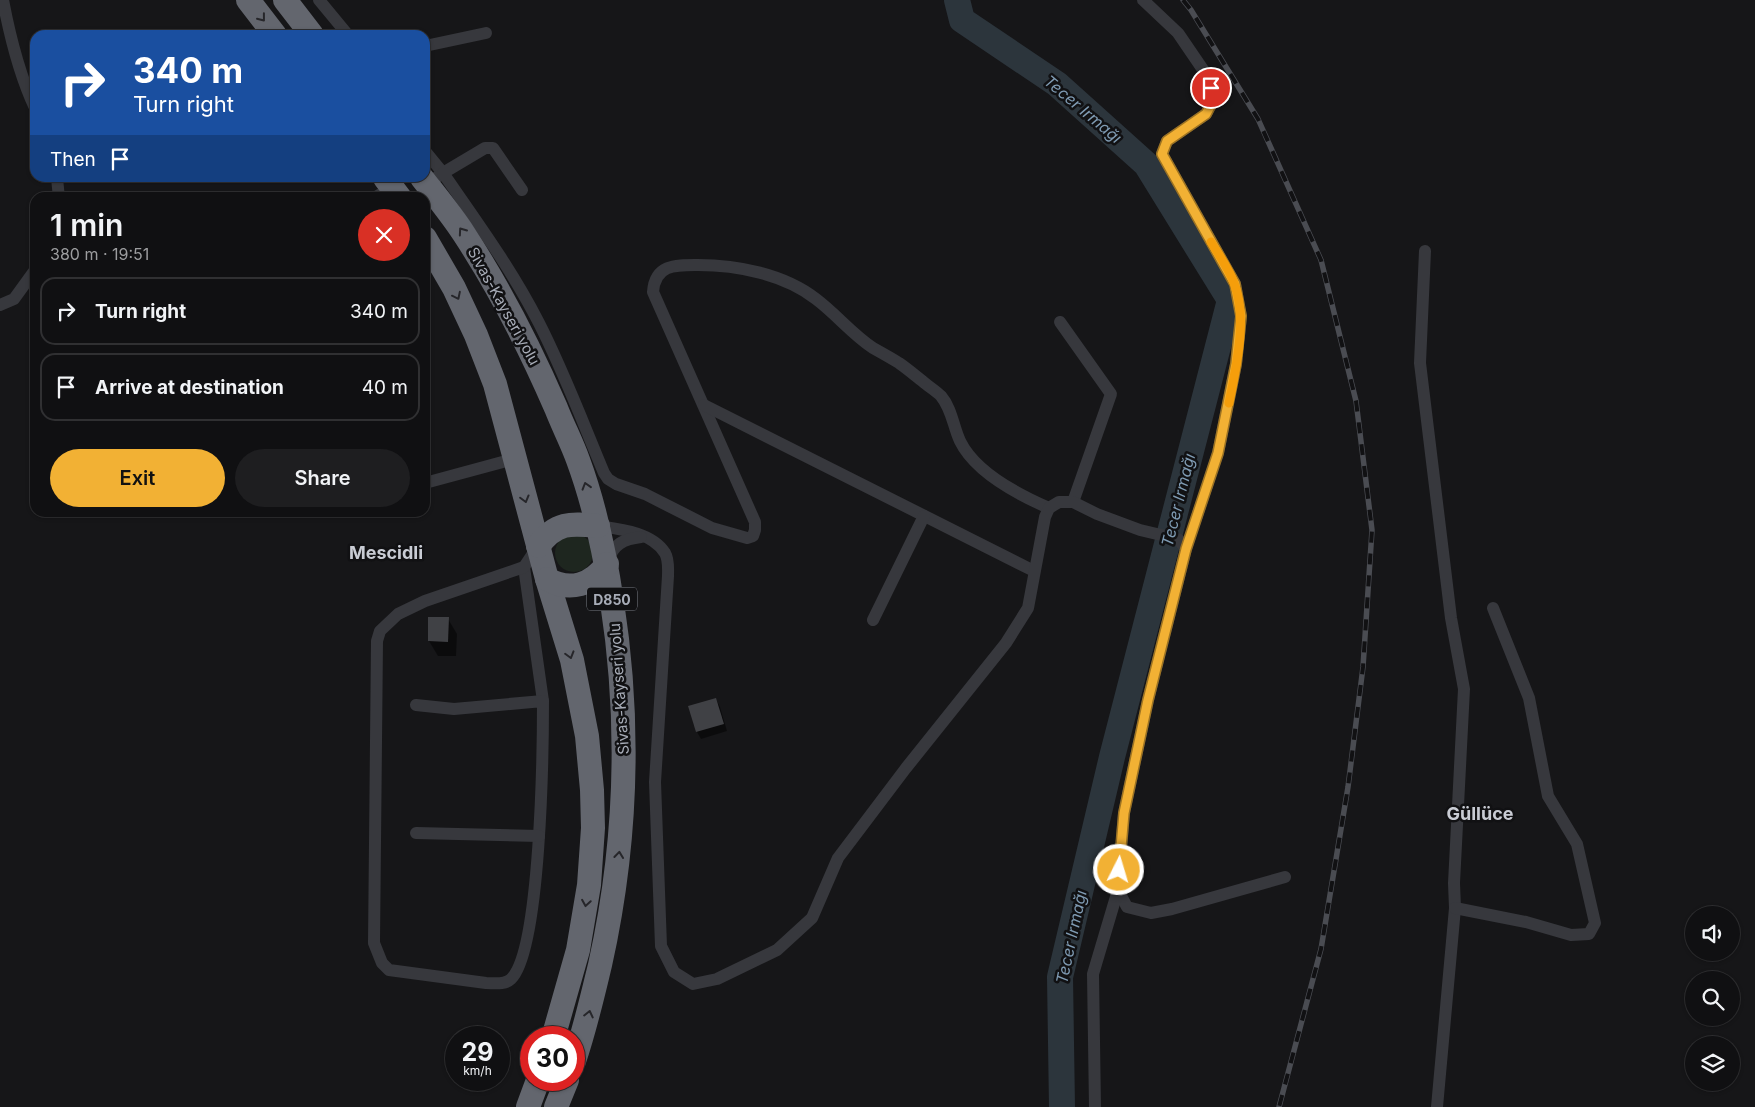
<!DOCTYPE html>
<html lang="en">
<head>
<meta charset="utf-8">
<style>
	:root { --surface:#101012; --page:#1e1e20; --text:#f1f3f6; --muted:#9c9d9f; --line:#303032; --accent:#f2b134 }
	body { margin:0; font-family:Inter,sans-serif; background:var(--page); color:var(--text); height:100vh; display:flex; flex-direction:column; font-size:19px; white-space:nowrap }
	* { box-sizing:border-box; margin:0 }
	p { font-size:16px; color:var(--muted) }
	.icon { flex:none; width:28px; height:28px; fill:none; stroke:currentColor; stroke-width:2; stroke-linecap:round; stroke-linejoin:round }
	.map { position:relative; flex:1; overflow:hidden }
	.drawer { position:absolute; left:30px; top:192px; width:400px; height:325px; display:flex; flex-direction:column; background:var(--surface); border-radius:15px; box-shadow:0 1px 4px #0004,0 0 0 1px var(--line) }
	.drawer>* { flex:none }
	.top-card { position:absolute; left:30px; top:30px; width:400px; height:152px; border-radius:15px; box-shadow:0 1px 4px #0004,0 0 0 1px var(--line); background:#1a4fa0; color:#fff; overflow:hidden }
	.buttons { position:absolute; left:1685px; top:906px; display:grid; gap:10px }
	.buttons a { display:grid; place-items:center; width:55px; height:55px; border-radius:50%; background:var(--surface); box-shadow:0 1px 4px #0004,0 0 0 1px var(--line); font-size:25px }
	.speed { position:absolute; left:445px; top:1026px; display:flex; gap:10px; font-size:25px; font-weight:700; text-align:center }
	.speed>* { display:grid; place-content:center; width:65px; height:65px; border-radius:50%; background:var(--surface); box-shadow:0 1px 4px #0004,0 0 0 1px var(--line); line-height:1 }
	.speed small { font-size:12px; font-weight:400 }
	.speed .limit { border:8px solid #d22; background:#fff; color:#111 }
	.pin { position:absolute; display:grid; place-items:center; width:42px; height:42px; color:#fff; margin:-21px; border:2px solid #fff; border-radius:50%; box-shadow:0 1px 5px #0007 }
	.me { position:absolute; width:55px; margin:-28px; rotate:5deg; stroke-linejoin:round; filter:drop-shadow(0 0 4px #0008) }
	.turn { display:flex; align-items:center; gap:18px; height:105px; padding:0 20px; font-size:22px }
	.turn .icon { width:65px; height:65px; stroke-width:2.5 }
	.turn b { display:block; font-size:35px; line-height:42px }
	.then { display:flex; align-items:center; height:48px; padding:0 20px; background:#0003; gap:10px; font-size:19px }
	.round { display:grid; place-items:center; flex:none; width:52px; height:52px; border-radius:26px; background:var(--page) }
	.headline { display:flex; align-items:center; justify-content:space-between; height:85px; padding:0 20px }
	h1 { font-size:30px; font-weight:600; line-height:38px }
	.button { display:flex; gap:10px; margin-top:auto; padding:10px 20px }
	.button a { flex:1; height:58px; border-radius:30px; background:var(--accent); color:#111; font-size:20px; font-weight:600; line-height:58px; text-align:center }
	.button a+a { background:var(--page); color:var(--text) }
	ul { padding:0; list-style:none }
	li { display:flex; align-items:center; gap:15px; height:68px; margin:0 10px 8px; padding:0 10px; border:2px solid var(--line); border-radius:15px }
	li div { flex:1 }
	li b { display:block; font-size:19px }
	li em { font-style:normal }
	.map>svg:first-child { display:block }
</style>
</head>
<body>
<div class="map">
<svg width="1755" height="1107" viewBox="0 0 1755 1107">
	<rect width="100%" height="100%" fill="#161618"/>
	<circle fill="#1e261f" cx="574" cy="553" r="19"/>
	<g fill="#0007">
		<path d="M448 619 457 634 456 656H438L429 641Z"/>
		<path d="M716 699 720 707 727 731 701 739 697 732Z"/>
	</g>
	<g fill="none" stroke-linecap="round" stroke-linejoin="round">
		<path stroke="#2c353c" stroke-width="26" d="M957 0 962 20 1057 84 1146 164 1230 300 1112 757 1060 977 1062 1107"/>
	</g>
	<g fill="#404145">
		<path d="M428 617H449L448 642 428 641Z"/>
		<path d="M716 698 724 724 696 732 688 706Z"/>
	</g>
	<g fill="none" stroke-linecap="round" stroke-linejoin="round">
		<g stroke="#37383d" stroke-width="12">
			<path d="M3 0C10 37 19 74 35 108"/>
			<path d="M319 0 348 35"/>
			<path d="M1143 0 1178 33 1208 77 1214 99 1206 114 1167 141 1162 154 1235 284 1241 317 1236 364 1218 453 1186 549"/>
			<path d="M425 46 486 33"/>
			<path d="M425 151 443 173 437 177"/>
			<path d="M57 178 59 198"/>
			<path d="M522 190 493 148H485L443 173C477 222 512 270 539 323 564 372 583 423 604 473L608 479 616 484 645 494 712 528 747 538 753 536 755 530V522L653 292C655 264 676 265 698 265 737 265 784 274 816 299 836 314 852 334 873 348 882 353 891 358 899 363 909 370 917 377 926 384 931 388 937 392 941 396 952 409 953 426 960 441 975 472 1019 495 1049 508"/>
			<path d="M374 198 392 187"/>
			<path d="M1425 251 1420 363 1451 618 1464 689 1454 883 1455 908 1437 1107"/>
			<path d="M0 305 14 299 35 270"/>
			<path d="M1060 322 1111 394 1073 502"/>
			<path d="M704 405 1034 571"/>
			<path d="M425 483 514 459"/>
			<path d="M598 526C619 529 652 532 665 553 669 560 668 568 668 576L655 782 661 946 674 972 693 984 717 979 777 950 812 918 838 858 906 768 1006 643 1028 608 1045 517 1049 508 1059 502H1073L1097 514 1140 530 1178 539 1186 549 1148 700 1124 813 1118 890 1127 907 1151 913 1172 909 1285 877"/>
			<path d="M608 561C613 544 624 539 641 537"/>
			<path d="M524 567 543 701"/>
			<path d="M873 620 924 516"/>
			<path d="M416 705 454 709 543 701C543 749 541 950 511 979 505 985 494 983 486 983L389 970 382 963 374 943 377 641 380 631 398 614 425 601 524 567 538 546"/>
			<path d="M416 833 539 836"/>
			<path d="M1455 908 1526 922 1571 935 1589 934 1595 923 1577 844 1548 796 1529 698 1493 608"/>
			<path d="M1095 1107 1093 974 1118 890"/>
		</g>
		<g stroke="#63666e" stroke-width="24">
			<path d="M248 0 275 35"/>
			<path d="M285 0 312 35"/>
			<path d="M385 178 400 198"/>
			<path d="M422 178C436 196 451 214 464 234 500 289 530 348 556 408 563 426 572 443 578 460 595 506 605 554 612 602 631 725 627 844 600 965 592 998 585 1029 574 1061"/>
			<path d="M425 238 454 288 476 335 495 384 547 579 572 660 587 736 592 790 593 828 589 885 578 950 553 1038"/>
			<path d="M538 546C556 522 570 523 598 526"/>
			<path d="M547 579C570 592 592 585 607 564"/>
			<path d="M528 1107 538 1080"/>
			<path d="M556 1107 567 1080"/>
		</g>
		<defs>
			<path id="rail" d="M1183 0 1191 10 1258 119 1321 260 1356 401 1372 530 1363 667 1348 787 1321 949 1279 1107"/>
		</defs>
		<use href="#rail" stroke="#4a4c52" stroke-width="5.5"/>
		<use href="#rail" stroke="#111113" stroke-width="4" stroke-dasharray="11" stroke-linecap="butt"/>
	</g>
	<defs><path id="oneway-chevron" d="M-2-3.5L2.5 0L-2 3.5" fill="none" stroke-width="1.6" stroke-linecap="round" stroke-linejoin="round" transform="scale(1.25)"/></defs>
	<g stroke="#26262a">
		<use href="#oneway-chevron" transform="translate(262 18) rotate(52)"/>
		<use href="#oneway-chevron" transform="translate(462 231) rotate(-125)"/>
		<use href="#oneway-chevron" transform="translate(457 296) rotate(64)"/>
		<use href="#oneway-chevron" transform="translate(586 486) rotate(-107)"/>
		<use href="#oneway-chevron" transform="translate(525 499) rotate(75)"/>
		<use href="#oneway-chevron" transform="translate(570 655) rotate(74)"/>
		<use href="#oneway-chevron" transform="translate(619 855) rotate(-84)"/>
		<use href="#oneway-chevron" transform="translate(586 903) rotate(99)"/>
		<use href="#oneway-chevron" transform="translate(589 1014) rotate(-77)"/>
	</g>
	<g fill="none" stroke-linecap="round" stroke-linejoin="round">
		<defs>
			<path id="route" d="M1119 870 1124 813 1148 700 1186 549 1218 453 1236 364 1241 316 1235 284 1162 154 1167 141 1206 114 1214 99 1211 88"/>
		</defs>
		<use href="#route" stroke="#9d7322" stroke-width="12"/>
		<use href="#route" stroke="#f2b134" stroke-width="9"/>
		<path stroke="#f59e0b" stroke-width="9" d="M1211 242C1219 255 1229 269 1234 283 1248 318 1236 368 1229 403"/>
	</g>
	<g text-anchor="middle" dominant-baseline="central" stroke-width="5" stroke-linejoin="round" paint-order="stroke">
		<rect fill="#111113" stroke="#7b7e86" stroke-width="1" x="587" y="587.5" width="50" height="23" rx="4"/>
		<g font-size="14" font-weight="bold" fill="#a8adb8">
			<text x="612" y="599">D850</text>
		</g>
		<g font-size="15" fill="#a8adb8" stroke="#111113">
			<text transform="translate(504 306) rotate(61)">Sivas-Kayseri yolu</text>
			<text transform="translate(619 689) rotate(-94)">Sivas-Kayseri yolu</text>
		</g>
		<g font-size="16" font-style="italic" fill="#7f9bb3" stroke="#111113">
			<text transform="translate(1083 109) rotate(40)">Tecer Irmağı</text>
			<text transform="translate(1178 500) rotate(-76)">Tecer Irmağı</text>
			<text transform="translate(1071 937) rotate(-78)">Tecer Irmağı</text>
		</g>
		<g font-size="18" font-weight="bold" fill="#c9ccd4" stroke="#111113">
			<text x="386" y="552">Mescidli</text>
			<text x="1480" y="813">Güllüce</text>
		</g>
	</g>
</svg>
<div class="buttons">
<a><svg class="icon" aria-label="sound" viewBox="0 0 24 24"><path d="M4 9h4l5-4v14l-5-4H4zM17 9q2 3 0 6"/></svg></a>
<a><svg class="icon" aria-label="search" viewBox="0 0 24 24"><circle cx="10" cy="10" r="6"/><path d="M15 15l6 6"/></svg></a>
<a><svg class="icon" aria-label="layers" viewBox="0 0 24 24"><path d="M12 4l9 5-9 5-9-5zM3 14l9 5 9-5"/></svg></a>
</div>
<div class="speed"><div>29<small>km/h</small></div><div class="limit">30</div></div>
<div class="pin" style="left:1211px;top:88px;background:#d93025"><svg class="icon" aria-label="arrive" viewBox="0 0 24 24"><path d="M6 21V4h12l-3 4 3 4H6"/></svg></div>
<svg class="me" style="left:1119px;top:870px" viewBox="-20 -20 40 40"><circle r="17" fill="#f2b134" stroke="#fff" stroke-width="3"/><path d="M0-11L8 9 0 5-8 9z" fill="#fff"/></svg>
<div class="top-card">
<div class="turn"><svg class="icon" aria-label="right" viewBox="0 0 24 24"><path d="M7 20v-9h11M14 6l5 5-5 5"/></svg><div><b>340 m</b>Turn right</div></div>
<div class="then">Then<svg class="icon" aria-label="arrive" viewBox="0 0 24 24"><path d="M6 21V4h12l-3 4 3 4H6"/></svg></div>
</div>
<section class="drawer">
<div class="headline"><div><h1>1 min</h1><p>380 m · 19:51</p></div><a class="round" style="background:#d93025;color:#fff"><svg class="icon" aria-label="close" viewBox="0 0 24 24"><path d="M6 6l12 12M18 6L6 18"/></svg></a></div>
<ul>
<li><svg class="icon" aria-label="right" viewBox="0 0 24 24"><path d="M7 20v-9h11M14 6l5 5-5 5"/></svg><div><b>Turn right</b></div><em>340 m</em></li>
<li><svg class="icon" aria-label="arrive" viewBox="0 0 24 24"><path d="M6 21V4h12l-3 4 3 4H6"/></svg><div><b>Arrive at destination</b></div><em>40 m</em></li>
</ul>
<div class="button"><a>Exit</a><a>Share</a></div>
</section>
</div>
</body>
</html>
